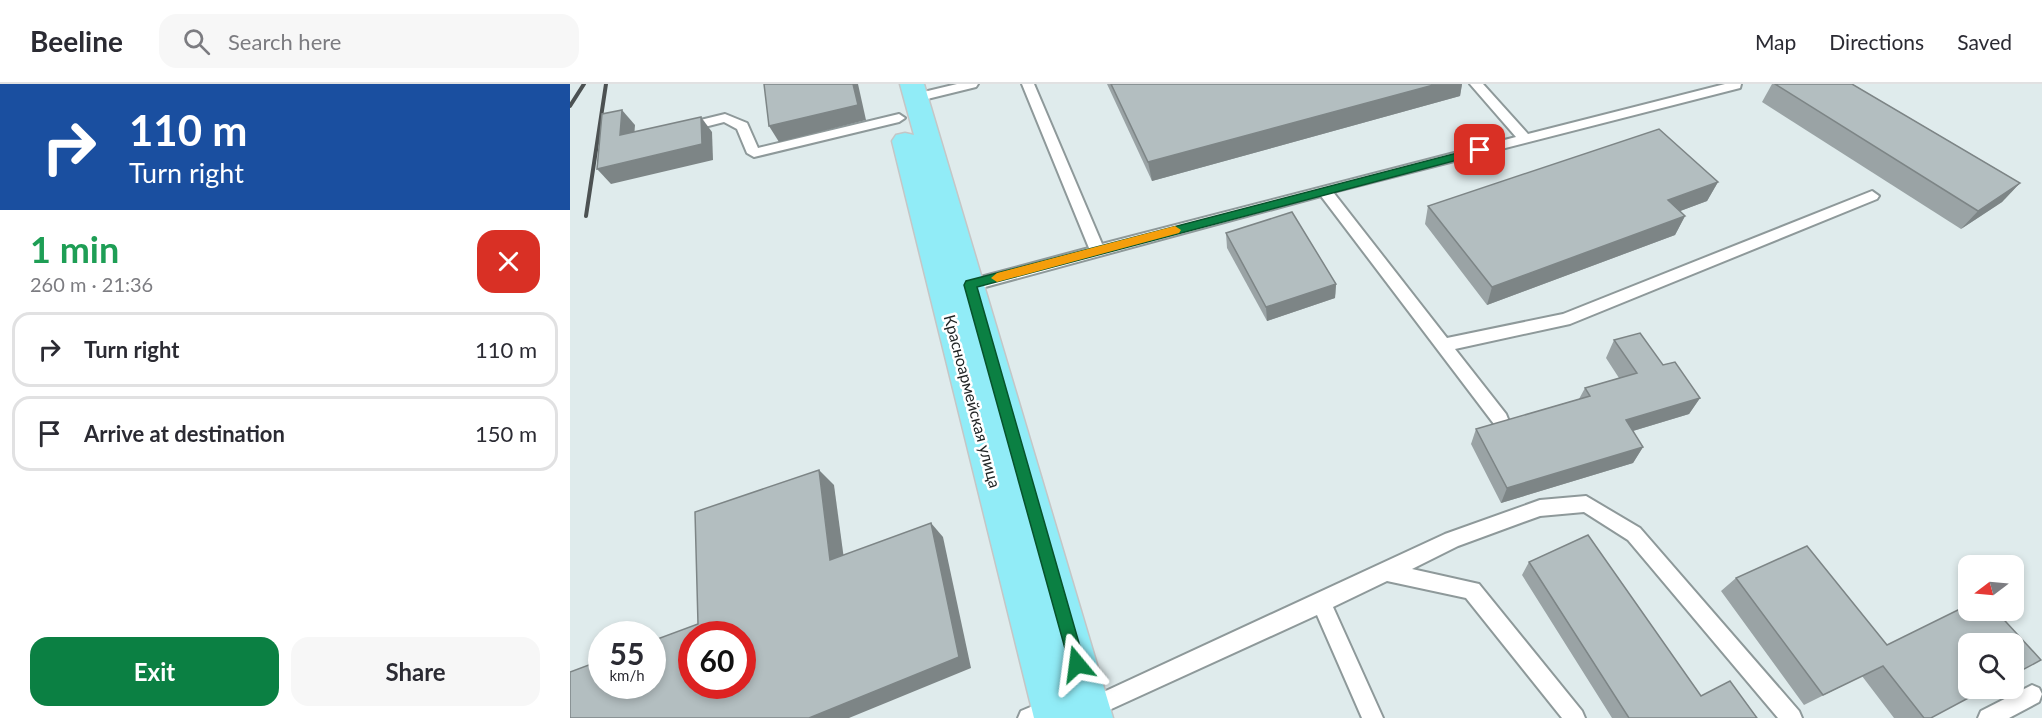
<!DOCTYPE html>
<html lang="en">
<head>
<meta charset="utf-8">
<style>
	:root { --surface:#fff; --page:#f7f7f7; --text:#2b2b33; --muted:#7c7c81; --line:#e1e1e2; --accent:#0b8043 }
	body { margin:0; font-family:Lato,sans-serif; background:var(--page); color:var(--text); height:100vh; display:flex; flex-direction:column; font-size:22px; white-space:nowrap }
	* { box-sizing:border-box; margin:0 }
	p { font-size:20px; color:var(--muted) }
	.icon { flex:none; width:33px; height:33px; fill:none; stroke:currentColor; stroke-width:2; stroke-linecap:round; stroke-linejoin:round }
	.map { position:relative; flex:1; overflow:hidden }
	.panel { display:flex; flex-direction:column; background:var(--surface); width:570px }
	.panel>* { flex:none }
	.hud { background:#1a4fa0; color:#fff; overflow:hidden }
	.needle { width:39px; rotate:254deg }
	.controls { position:absolute; left:1388px; top:471px; display:grid; gap:12px }
	.controls a { display:grid; place-items:center; width:66px; height:66px; border-radius:12px; background:var(--surface); box-shadow:0 3px 9px #0003; font-size:30px }
	.speed { position:absolute; left:18px; top:537px; display:flex; gap:12px; font-size:30px; font-weight:700; text-align:center }
	.speed>* { display:grid; place-content:center; width:78px; height:78px; border-radius:50%; background:var(--surface); box-shadow:0 3px 9px #0003; line-height:1 }
	.speed small { font-size:15px; font-weight:400 }
	.speed .limit { border:9px solid #d22; background:#fff; color:#111 }
	.pin { position:absolute; display:grid; place-items:center; width:51px; height:51px; color:#fff; margin:-26px; border-radius:12px; box-shadow:0 3px 9px #0006 }
	.me { position:absolute; width:66px; margin:-33px; rotate:344deg; stroke-linejoin:round; filter:drop-shadow(0 0 4px #0008) }
	.turn { display:flex; align-items:center; gap:21px; height:126px; padding:0 30px; font-size:27px }
	.turn .icon { width:78px; height:78px; stroke-width:2.5 }
	.turn b { display:block; font-size:42px; line-height:51px }
	.round { display:grid; place-items:center; flex:none; width:63px; height:63px; border-radius:18px; background:var(--page) }
	.overview { display:flex; align-items:center; justify-content:space-between; height:102px; padding:0 30px }
	h1 { font-size:36px; font-weight:700; line-height:45px; color:#1e9e55 }
	.action { display:flex; gap:12px; margin-top:auto; padding:12px 30px }
	.action a { flex:1; height:69px; border-radius:18px; background:var(--accent); color:#fff; font-size:24px; font-weight:700; line-height:69px; text-align:center }
	.action a+a { background:var(--page); color:var(--text) }
	ul { padding:0; list-style:none }
	li { display:flex; align-items:center; gap:18px; height:75px; margin:0 12px 9px; padding:0 18px; border:3px solid var(--line); border-radius:18px }
	li div { flex:1 }
	li b { display:block; font-size:22px }
	li em { font-style:normal }
	header { display:flex; align-items:center; gap:36px; box-sizing:border-box; height:84px; padding:0 30px; background:var(--surface); border-bottom:2px solid var(--line) }
	header strong { font-size:28px }
	nav { display:flex; gap:33px; margin-inline-start:auto; font-size:21px }
	.search { width:420px; height:54px; background:var(--page); display:flex; align-items:center; gap:15px; box-sizing:border-box; padding:0 21px; border-radius:18px; color:var(--muted); font-size:22px }
	main { display:flex; flex:1; min-height:0 }
	.map>svg:first-child { display:block }
</style>
</head>
<body>
<header>
<strong>Beeline</strong>
<div class="search"><svg class="icon" aria-label="search" viewBox="0 0 24 24"><circle cx="10" cy="10" r="6"/><path d="M15 15l6 6"/></svg>Search here</div>
<nav><a>Map</a><a>Directions</a><a>Saved</a></nav>
</header>
<main>
<section class="panel">
<div class="hud">
<div class="turn"><svg class="icon" aria-label="right" viewBox="0 0 24 24"><path d="M7 20v-9h11M14 6l5 5-5 5"/></svg><div><b>110 m</b>Turn right</div></div>
</div>
<div class="overview"><div><h1>1 min</h1><p>260 m · 21:36</p></div><a class="round" style="background:#d93025;color:#fff"><svg class="icon" aria-label="close" viewBox="0 0 24 24"><path d="M6 6l12 12M18 6L6 18"/></svg></a></div>
<ul>
<li><svg class="icon" aria-label="right" viewBox="0 0 24 24"><path d="M7 20v-9h11M14 6l5 5-5 5"/></svg><div><b>Turn right</b></div><em>110 m</em></li>
<li><svg class="icon" aria-label="arrive" viewBox="0 0 24 24"><path d="M6 21V4h12l-3 4 3 4H6"/></svg><div><b>Arrive at destination</b></div><em>150 m</em></li>
</ul>
<div class="action"><a>Exit</a><a>Share</a></div>
</section>
<div class="map">
<svg width="1472" height="634" viewBox="0 0 1472 634">
	<rect width="100%" height="100%" fill="#dfebec"/>
	<g fill="none" stroke-linecap="round" stroke-linejoin="round">
		<defs>
			<g id="service">
				<path d="M387 0H408L406 3 345 18 339 14 341 11Z"/>
				<path d="M452 0H464L532 160 946 53 900 0H913L958 50 1155 0H1171L1170 4 763 108 877 254 993 230 1297 109 1302 107 1309 112 1307 115 1000 240 885 265 936 330 938 335 936 340 930 342 924 340 751 112 393 209 388 207 386 203 388 199 519 164Z"/>
				<path d="M155 30 177 39 188 64 329 30 335 34 329 38 184 73 177 69 167 45 154 38 115 48 109 44 110 41Z"/>
				<path d="M1016 412 1070 444 1229 627 1232 634H1208L1058 456 1014 428 970 432 888 462 842 485 909 500 1012 627 1015 634H992L896 514 817 497 763 523 813 634H792L747 531 526 632H512L509 625 512 618 875 450 970 416Z"/>
				<path d="M1462 601 1469 604 1472 610 1469 618 1439 634H1408L1411 627Z"/>
				<path d="M482 614 489 617 492 624 489 631 483 634H448L451 627Z"/>
			</g>
			<path id="primary" d="M330 0H354L543 634H464L322 57 326 51 335 49 344 51Z"/>
		</defs>
		<use href="#service" stroke="#8e999a" stroke-width="4"/>
		<use href="#primary" stroke="#c5c6c6" stroke-width="3"/>
		<use href="#service" fill="#fff" fill-rule="evenodd"/>
		<use href="#primary" fill="#91ecf7" fill-rule="evenodd"/>
		<g stroke="#4c5152" stroke-width="4">
			<path d="M0 22 14 0"/>
			<path d="M16 132 36 0"/>
		</g>
	</g>
	<g fill="#9aa3a5">
		<path d="M537 0H892L890 12 582 97Z"/>
		<path d="M1202 0H1282L1450 99 1432 118 1391 145 1192 18Z"/>
		<path d="M1148 98 1137 117 1110 127 1115 132 1105 151 917 221 855 140 858 122Z"/>
		<path d="M656 149 766 200 765 214 697 237 657 164Z"/>
		<path d="M1044 256 1093 281 1130 314 1119 330 1063 347 1073 363 1063 379 931 419 901 360 906 345 1009 315 1015 304 1049 294 1036 274Z"/>
		<path d="M959 478 1131 612 1187 634H1042L952 491Z"/>
		<path d="M1166 494 1317 561 1361 634H1324L1292 592 1234 621 1151 507Z"/>
	</g>
	<g fill="#7d8586">
		<path d="M283 0H288L296 36 209 58 199 42Z"/>
		<path d="M867 0H892L890 12 582 97 578 78Z"/>
		<path d="M52 26 65 41 63 67 50 51Z"/>
		<path d="M131 33 142 48 143 76 41 100 27 85Z"/>
		<path d="M1148 98 1137 117 1089 135 1098 116Z"/>
		<path d="M1450 99 1432 118 1391 145 1408 127Z"/>
		<path d="M1115 132 1105 151 917 221 922 203Z"/>
		<path d="M766 200 765 214 697 237 696 223Z"/>
		<path d="M1130 314 1119 330 1046 352 1056 336Z"/>
		<path d="M1073 363 1063 379 931 419 937 404Z"/>
		<path d="M249 386 264 401 276 490 260 476Z"/>
		<path d="M361 439 373 453 401 584 279 634H239Z"/>
	</g>
	<g fill="#b3bec0" stroke="#7d8586" stroke-width="1.5" fill-rule="evenodd">
		<path d="M194 0H283L288 21 199 42Z"/>
		<path d="M541 0H867L578 78Z"/>
		<path d="M1205 0H1282L1450 99 1408 127Z"/>
		<path d="M52 26 50 51 131 33 132 60 27 85 32 30Z"/>
		<path d="M1089 45 1148 98 1098 116 1115 132 922 203 858 122Z"/>
		<path d="M722 128 766 200 696 223 656 149Z"/>
		<path d="M1070 249 1093 281 1105 278 1130 314 1056 336 1073 363 937 404 906 345 1020 312 1015 304 1067 289 1044 256Z"/>
		<path d="M249 386 260 476 361 439 389 573 239 634H0V588L32 576V602H82V557L128 540 125 428ZM122 550H172V602H122Z"/>
		<path d="M1018 451 1131 612 1160 597 1187 634H1059L959 478Z"/>
		<path d="M1237 462 1317 561 1398 521V526H1425L1471 576 1443 591V560H1398V604H1417L1361 634H1354L1313 582 1253 611 1166 494Z"/>
	</g>
	<path fill="#0b8043" stroke="#07532c" stroke-width="1.5" d="M910 63 914 64V69L407 203 515 580 513 586 507 589 501 586 394 201 396 197Z"/>
	<path fill="#f59e0b" d="M605 142 611 146 609 149 427 198 421 194 427 189Z"/>
	<g text-anchor="middle" dominant-baseline="central" stroke-width="5" stroke-linejoin="round" paint-order="stroke">
		<g font-size="16" fill="#212525" stroke="#fff">
			<text transform="translate(403 317) rotate(75)">Красноармейская улица</text>
		</g>
	</g>
</svg>
<div class="controls">
<a><svg class="needle" viewBox="-14 -14 28 28"><path d="M0-13l5 13h-10z" fill="#e53935"/><path d="M0 13l5-13h-10z" fill="#7c7c81"/></svg></a>
<a><svg class="icon" aria-label="search" viewBox="0 0 24 24"><circle cx="10" cy="10" r="6"/><path d="M15 15l6 6"/></svg></a>
</div>
<div class="speed"><div>55<small>km/h</small></div><div class="limit">60</div></div>
<div class="pin" style="left:910px;top:66px;background:#d93025"><svg class="icon" aria-label="arrive" viewBox="0 0 24 24"><path d="M6 21V4h12l-3 4 3 4H6"/></svg></div>
<svg class="me" style="left:507px;top:580px" viewBox="-20 -20 40 40"><path d="M0-17L14 15 0 8-14 15z" fill="#0b8043" stroke="#fff" stroke-width="4"/></svg>
</div>
</main>
</body>
</html>
